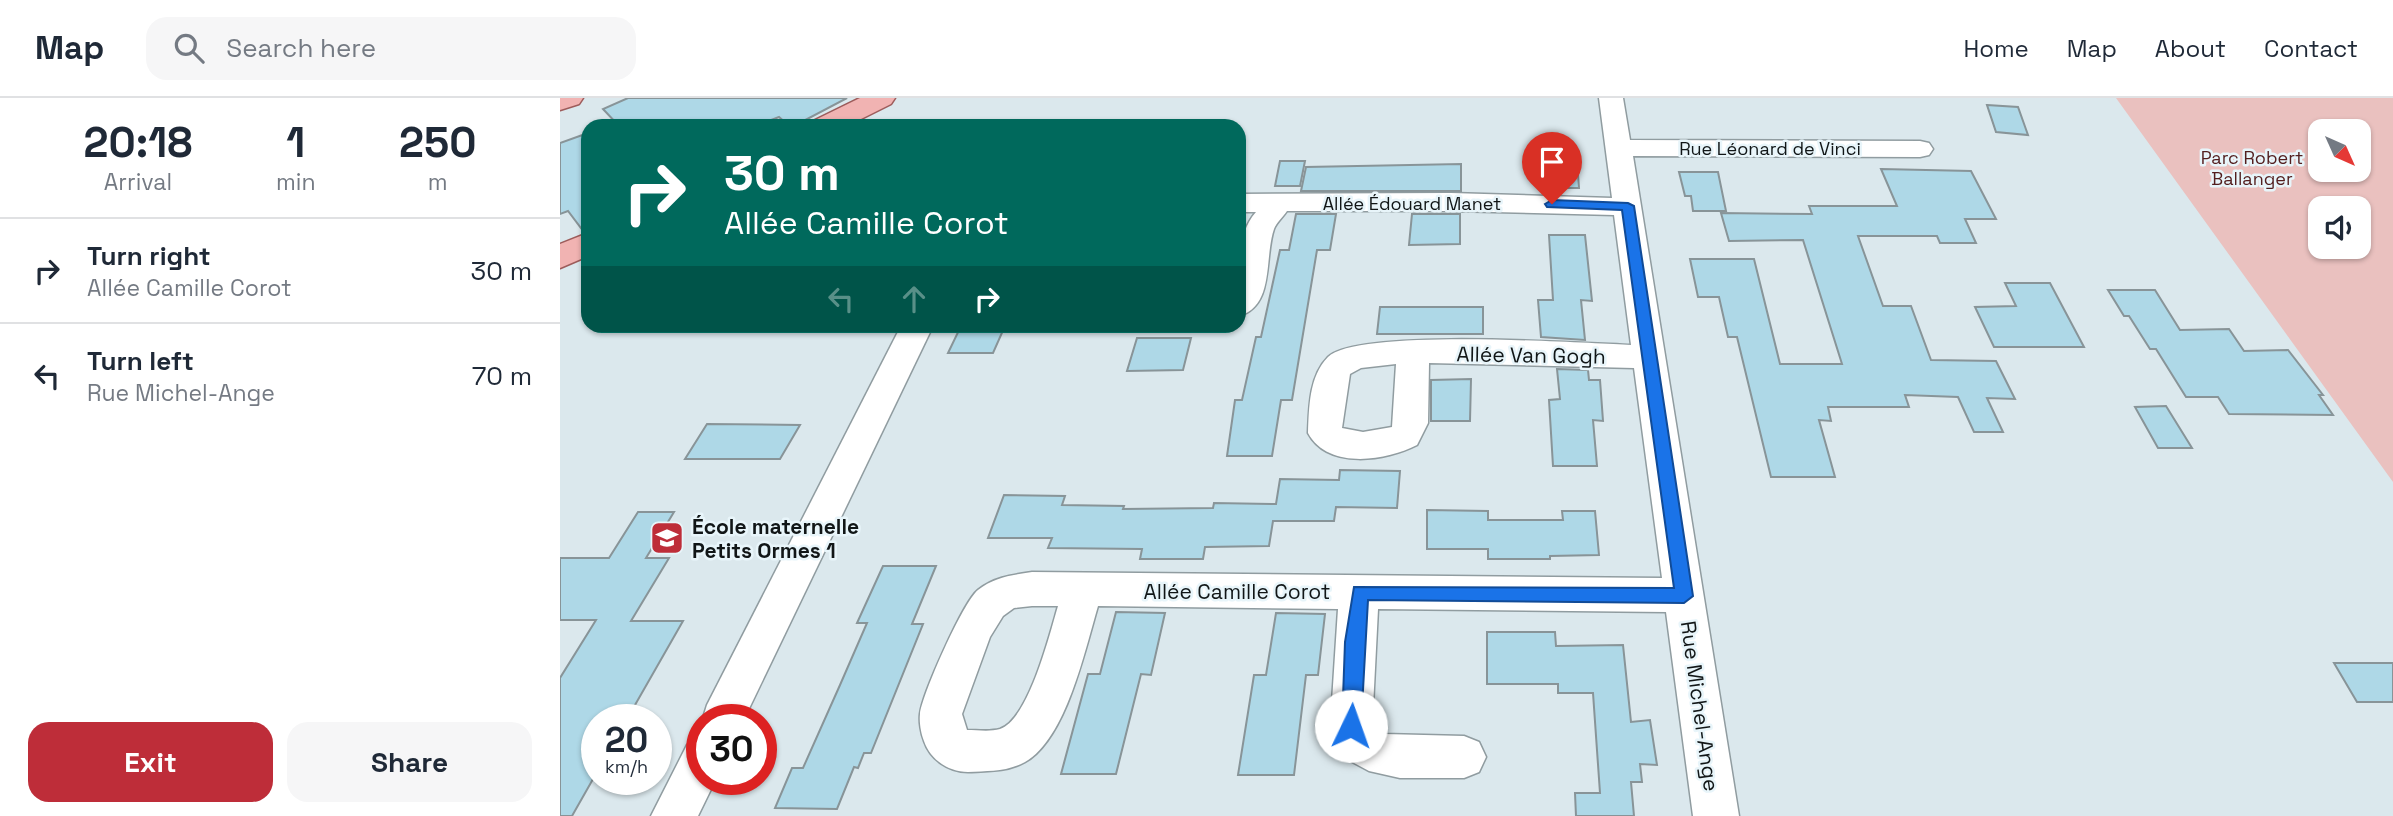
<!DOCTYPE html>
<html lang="en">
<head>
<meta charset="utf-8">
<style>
	:root { --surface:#fff; --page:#f6f6f7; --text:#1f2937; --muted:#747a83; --line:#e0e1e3; --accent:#be2d39 }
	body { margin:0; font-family:"Space Grotesk",sans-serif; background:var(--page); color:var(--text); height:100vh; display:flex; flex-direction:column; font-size:26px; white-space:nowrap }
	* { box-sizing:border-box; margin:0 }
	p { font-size:23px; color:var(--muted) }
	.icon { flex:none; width:38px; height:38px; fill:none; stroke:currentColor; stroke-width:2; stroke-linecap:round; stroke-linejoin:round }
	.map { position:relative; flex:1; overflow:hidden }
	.details { display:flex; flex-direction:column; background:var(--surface); width:560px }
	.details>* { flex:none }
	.top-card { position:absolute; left:21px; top:21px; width:665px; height:214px; border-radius:21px; box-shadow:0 2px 5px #0004; background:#00695c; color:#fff; overflow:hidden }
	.needle { width:46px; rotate:135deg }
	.buttons { position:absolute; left:1748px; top:21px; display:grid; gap:14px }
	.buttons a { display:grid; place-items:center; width:63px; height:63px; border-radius:14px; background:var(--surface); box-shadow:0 2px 5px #0004; font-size:35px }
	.speed { position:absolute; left:21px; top:606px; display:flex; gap:14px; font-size:35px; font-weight:700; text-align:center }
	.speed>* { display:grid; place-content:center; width:91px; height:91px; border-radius:50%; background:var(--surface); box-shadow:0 2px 5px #0004; line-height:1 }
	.speed small { font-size:18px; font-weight:400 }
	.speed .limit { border:10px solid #d22; background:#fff; color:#111 }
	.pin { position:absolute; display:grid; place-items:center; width:60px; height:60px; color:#fff; margin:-72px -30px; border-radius:50% 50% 50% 0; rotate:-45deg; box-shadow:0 0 7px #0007 }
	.pin .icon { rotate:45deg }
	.me { position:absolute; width:77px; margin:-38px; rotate:3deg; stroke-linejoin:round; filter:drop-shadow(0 0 5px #0008) }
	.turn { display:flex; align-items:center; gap:24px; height:147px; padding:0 28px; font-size:32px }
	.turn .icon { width:91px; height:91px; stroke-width:2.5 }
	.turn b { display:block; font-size:49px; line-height:60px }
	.lanes { display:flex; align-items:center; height:66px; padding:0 28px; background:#0003; justify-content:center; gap:35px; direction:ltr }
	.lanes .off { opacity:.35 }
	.eta { display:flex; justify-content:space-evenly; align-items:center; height:119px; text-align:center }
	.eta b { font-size:42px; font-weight:800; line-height:49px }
	.primary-button { display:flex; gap:14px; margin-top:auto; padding:14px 28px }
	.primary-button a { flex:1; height:80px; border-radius:21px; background:var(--accent); color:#fff; font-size:28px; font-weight:800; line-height:80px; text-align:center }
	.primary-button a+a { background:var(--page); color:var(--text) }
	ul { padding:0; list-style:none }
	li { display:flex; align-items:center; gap:21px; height:105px; padding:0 28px; border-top:2px solid var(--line) }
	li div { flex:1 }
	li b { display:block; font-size:26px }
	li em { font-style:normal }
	header { display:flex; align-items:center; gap:42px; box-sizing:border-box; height:98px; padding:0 35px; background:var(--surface); border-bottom:2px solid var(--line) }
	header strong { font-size:33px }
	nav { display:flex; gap:38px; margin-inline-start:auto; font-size:24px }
	.search { width:490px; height:63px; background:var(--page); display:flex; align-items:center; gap:18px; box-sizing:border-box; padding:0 24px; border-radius:21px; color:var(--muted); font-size:26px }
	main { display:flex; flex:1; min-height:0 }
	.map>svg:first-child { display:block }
</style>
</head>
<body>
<header>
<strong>Map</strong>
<div class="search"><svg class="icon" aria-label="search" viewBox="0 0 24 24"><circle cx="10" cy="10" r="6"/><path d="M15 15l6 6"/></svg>Search here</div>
<nav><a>Home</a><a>Map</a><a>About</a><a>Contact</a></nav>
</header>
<main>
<section class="details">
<div class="eta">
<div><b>20:18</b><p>Arrival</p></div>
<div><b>1</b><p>min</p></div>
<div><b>250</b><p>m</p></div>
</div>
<ul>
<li><svg class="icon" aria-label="right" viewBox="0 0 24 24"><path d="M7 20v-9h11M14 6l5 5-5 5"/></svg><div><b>Turn right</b><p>Allée Camille Corot</p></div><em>30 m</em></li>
<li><svg class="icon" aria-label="left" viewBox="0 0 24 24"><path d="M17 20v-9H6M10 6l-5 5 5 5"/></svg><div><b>Turn left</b><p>Rue Michel-Ange</p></div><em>70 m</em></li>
</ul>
<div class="primary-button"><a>Exit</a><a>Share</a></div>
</section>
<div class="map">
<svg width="1833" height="718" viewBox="0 0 1833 718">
	<rect width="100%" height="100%" fill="#dbe8ed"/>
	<path fill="#eac1bf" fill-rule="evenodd" d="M1556 0H1833V384ZM1760 33H1799V72H1760ZM1799 110V149H1760V110Z"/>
	<g fill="#aed8e7" stroke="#889498" stroke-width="2">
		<path d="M68 0H287L234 28H229L219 19 196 28H59L43 11Z"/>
		<path d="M1427 7 1458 9 1468 37 1436 34Z"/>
		<path d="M28 35V133L24 134 8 113 0 116V45Z"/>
		<path d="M980 62H1017L1019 90H981Z"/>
		<path d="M720 63H745L740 88H715Z"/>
		<path d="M901 66V93H741L746 69Z"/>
		<path d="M1321 71 1411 73 1436 121H1405L1416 145H1380L1377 138H1298L1323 208H1351L1371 262 1436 263 1455 301 1427 300 1443 334H1414L1398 299 1345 297 1349 309H1268L1271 323 1259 322 1275 379H1211L1177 239H1168L1159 199H1138L1130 161H1194L1220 266H1282L1243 142 1169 143 1161 115 1252 116 1249 108H1337Z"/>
		<path d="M1119 74H1158L1166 113H1133L1131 98H1125Z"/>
		<path d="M736 116H776L770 152H757L732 302H721L712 358H667L675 302H682L696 239H701L720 152H729Z"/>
		<path d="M852 116H900V146L849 147Z"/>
		<path d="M989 137H1025L1032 203 1021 202 1025 242 981 239 978 202H993Z"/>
		<path d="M1445 185H1490L1524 249H1434L1415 209 1456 208Z"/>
		<path d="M1548 192H1595L1620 232 1669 231 1684 253 1728 252 1763 297H1759L1773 317 1669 316 1658 299H1626L1596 251H1590L1569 218H1564Z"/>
		<path d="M820 209H923V236H817Z"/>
		<path d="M401 228H445L433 255H388Z"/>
		<path d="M577 240H631L623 272 567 273Z"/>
		<path d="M997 271 1028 272 1029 282H1040L1043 323 1033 322 1037 368H993L989 302 1000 301Z"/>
		<path d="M911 281 910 323H871V282Z"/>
		<path d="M1606 308 1632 350H1598L1575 309Z"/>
		<path d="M147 326 240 327 220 361H125Z"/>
		<path d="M780 372 840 373 837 410 776 409 774 423H713L709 448 645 449 643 461H580L582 451 488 450 492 440H428L444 397 505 398 502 407 564 408 563 411 653 410 654 405 716 406 720 381 779 382Z"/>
		<path d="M867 412 928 413V422H1003L1002 413H1035L1039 457 990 458V461H928V451H867Z"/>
		<path d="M78 414H114L86 460H109L71 523H123L67 621H37V674L12 718H0V580L36 522H0V460H49Z"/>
		<path d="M323 468H376L352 526H363L311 655H304L298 670 294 669 277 711 215 710 232 670H243L280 587 307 525H297Z"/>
		<path d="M556 514 605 515 591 577 581 576 556 676H501L528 576H540Z"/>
		<path d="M716 515 765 516 758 577H746L734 677H678L694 577H706Z"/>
		<path d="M927 534H995L996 548 1063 547 1071 624 1090 622 1097 667 1080 666 1082 684H1071L1074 718H1016L1015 695H1040L1033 595H998V586H927Z"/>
		<path d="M1774 565H1833V604H1797Z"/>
	</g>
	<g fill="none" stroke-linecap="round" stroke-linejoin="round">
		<defs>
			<g id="minor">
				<path d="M1039 0H1063L1070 42 1360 43 1369 45 1373 51 1369 57 1360 59 1073 58 1179 718H1133L1106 514 818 511 812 629 824 636 904 638 919 644 926 659 919 674 904 680H840L809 673 783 659 770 634 778 511 538 508C525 552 506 641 465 664 447 674 428 673 408 674 388 674 370 661 364 643 361 636 359 624 360 616 362 597 403 504 418 492 434 479 452 477 472 474L1102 480 1074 270 869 265 868 325 857 347C826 363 768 372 748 335 749 310 749 278 768 259 797 230 1022 245 1071 247L1054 117 891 113H727C723 119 716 125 714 131 704 159 715 208 679 218 679 185 673 140 696 114H679V96L891 95 1052 100ZM836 266 832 329 803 334 782 330 790 276 801 270ZM472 508H498C490 535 469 621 440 631 430 634 417 632 407 632L402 616 430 539 443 518 454 510Z"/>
				<path d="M341 228H373L184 621 142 623 147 607Z"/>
				<path d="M142 641V681H156L138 718H91L127 647Z"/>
			</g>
			<g id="primary">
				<path d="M0 0H23L19 6 0 12Z"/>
				<path d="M300 0H335L331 6 287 28H251L255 22Z"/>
				<path d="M28 135V158L0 170V146Z"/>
			</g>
		</defs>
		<use href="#minor" stroke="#909ca0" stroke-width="3"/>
		<use href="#primary" stroke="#9d5c5b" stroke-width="3"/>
		<use href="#minor" fill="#fff" fill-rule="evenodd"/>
		<use href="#primary" fill="#f1b3b2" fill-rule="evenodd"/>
	</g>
	<path fill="#1a73e8" stroke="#114b97" stroke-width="2" d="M992 102 1068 105 1074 108 1133 498 1124 505 808 502 801 628 798 635 791 638 784 635 782 628 785 544 794 489 1114 490 1062 112 987 109 985 106Z"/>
	<defs>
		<symbol id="school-square" viewBox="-11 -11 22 22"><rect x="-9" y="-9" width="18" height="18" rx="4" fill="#be2d39" stroke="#e8f5fa"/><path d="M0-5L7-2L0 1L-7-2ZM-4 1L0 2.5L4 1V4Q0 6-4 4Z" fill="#fff"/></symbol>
	</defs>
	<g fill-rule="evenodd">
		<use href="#school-square" x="88" y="421" width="38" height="38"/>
	</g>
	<g text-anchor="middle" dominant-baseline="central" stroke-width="5" stroke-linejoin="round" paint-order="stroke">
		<g font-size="18" fill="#111617" stroke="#e8f5fa">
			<text x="1210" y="50">Rue Léonard de Vinci</text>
			<text x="852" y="105">Allée Édouard Manet</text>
		</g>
		<g font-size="18" fill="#531e1e" stroke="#e8f5fa">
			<text x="1692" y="59">Parc Robert<tspan x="1692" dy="21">Ballanger</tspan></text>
		</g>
		<g font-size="21" fill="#111617" stroke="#e8f5fa">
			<text transform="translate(971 257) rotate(1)">Allée Van Gogh</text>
			<text x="677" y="493">Allée Camille Corot</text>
			<text transform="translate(1140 608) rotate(82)">Rue Michel-Ange</text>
		</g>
		<g font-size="21" font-weight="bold" fill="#111617" stroke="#e8f5fa" text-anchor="start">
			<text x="132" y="428">École maternelle<tspan x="132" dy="24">Petits Ormes 1</tspan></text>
		</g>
	</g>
</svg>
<div class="buttons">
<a><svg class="needle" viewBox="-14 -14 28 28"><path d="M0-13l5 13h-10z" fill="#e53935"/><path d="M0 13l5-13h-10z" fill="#747a83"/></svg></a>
<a><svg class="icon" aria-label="sound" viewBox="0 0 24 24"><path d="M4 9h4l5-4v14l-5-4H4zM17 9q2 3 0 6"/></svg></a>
</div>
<div class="speed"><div>20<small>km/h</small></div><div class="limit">30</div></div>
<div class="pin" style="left:992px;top:106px;background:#d93025"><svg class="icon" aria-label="arrive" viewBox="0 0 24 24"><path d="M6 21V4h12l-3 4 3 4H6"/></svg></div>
<svg class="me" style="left:791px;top:628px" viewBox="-20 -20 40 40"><circle r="19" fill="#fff"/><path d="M0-13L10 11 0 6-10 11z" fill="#1a73e8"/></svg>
<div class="top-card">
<div class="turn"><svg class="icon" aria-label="right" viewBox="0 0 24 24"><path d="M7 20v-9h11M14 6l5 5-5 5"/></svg><div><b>30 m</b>Allée Camille Corot</div></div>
<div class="lanes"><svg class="icon off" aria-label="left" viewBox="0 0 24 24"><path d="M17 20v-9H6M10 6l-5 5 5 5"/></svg><svg class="icon off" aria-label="ahead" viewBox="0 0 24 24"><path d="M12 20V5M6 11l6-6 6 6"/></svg><svg class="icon" aria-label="right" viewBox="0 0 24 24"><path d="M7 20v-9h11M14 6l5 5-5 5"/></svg></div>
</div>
</div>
</main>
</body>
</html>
